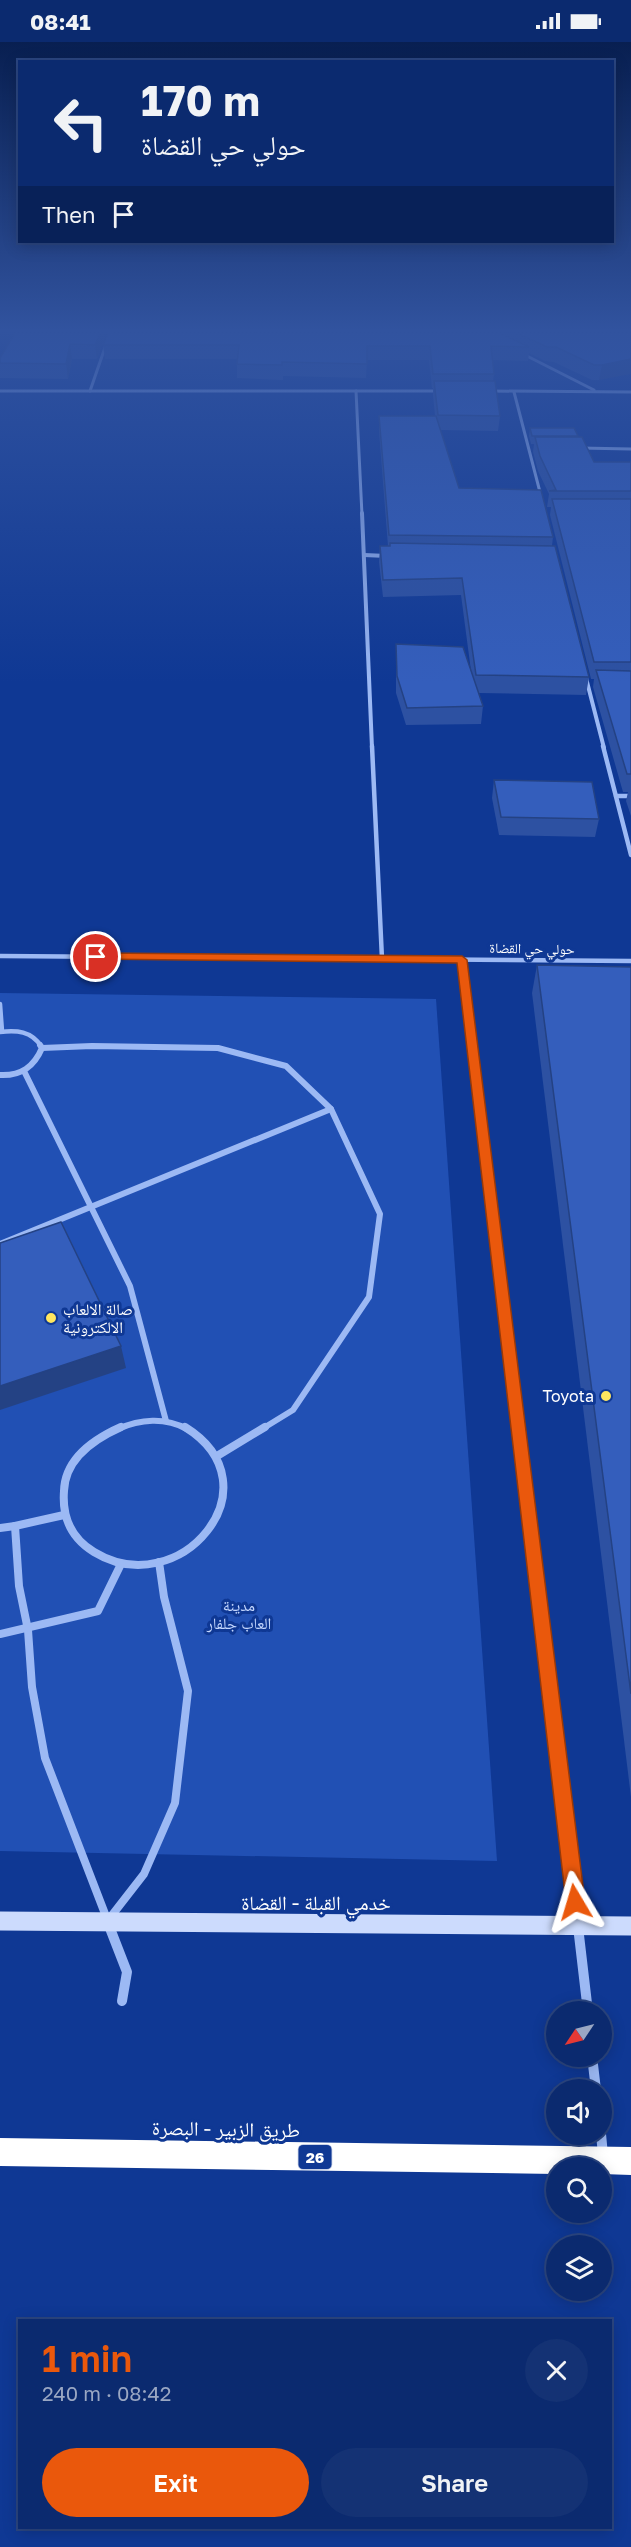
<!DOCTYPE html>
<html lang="en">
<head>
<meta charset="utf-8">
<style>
	:root { --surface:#0b2a6f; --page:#143274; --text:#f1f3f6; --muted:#9aa7c3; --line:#2b4682; --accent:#ea580c }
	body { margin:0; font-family:"Golos Text","Noto Naskh Arabic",sans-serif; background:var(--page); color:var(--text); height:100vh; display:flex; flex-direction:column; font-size:22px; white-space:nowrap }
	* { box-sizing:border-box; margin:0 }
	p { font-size:20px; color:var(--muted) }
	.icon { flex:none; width:33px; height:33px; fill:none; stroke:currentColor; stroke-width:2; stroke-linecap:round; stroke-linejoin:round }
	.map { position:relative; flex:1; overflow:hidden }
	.details { position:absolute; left:18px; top:2277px; width:594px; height:210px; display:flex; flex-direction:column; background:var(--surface); border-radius:0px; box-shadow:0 3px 15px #0003,0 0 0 2px var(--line) }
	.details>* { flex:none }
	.hud { position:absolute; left:18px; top:18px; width:596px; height:183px; border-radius:0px; box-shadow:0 3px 15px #0003,0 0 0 2px var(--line); background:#0b2a6f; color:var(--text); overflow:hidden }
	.needle { width:39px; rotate:235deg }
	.fabs { position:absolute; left:546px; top:1959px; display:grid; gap:12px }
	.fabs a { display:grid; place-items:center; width:66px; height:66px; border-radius:50%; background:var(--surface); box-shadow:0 3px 15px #0003,0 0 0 2px var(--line); font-size:30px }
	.pin { position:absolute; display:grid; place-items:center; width:51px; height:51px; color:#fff; margin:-26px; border:3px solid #fff; border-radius:50%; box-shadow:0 2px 6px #0007 }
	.me { position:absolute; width:66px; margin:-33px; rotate:353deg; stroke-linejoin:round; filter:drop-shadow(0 0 4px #0008) }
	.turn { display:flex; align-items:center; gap:21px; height:126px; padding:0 24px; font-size:27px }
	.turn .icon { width:78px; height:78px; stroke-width:2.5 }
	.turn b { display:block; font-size:42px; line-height:51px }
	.then { display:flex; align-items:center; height:57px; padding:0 24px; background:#0003; gap:12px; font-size:22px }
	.round { display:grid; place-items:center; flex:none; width:63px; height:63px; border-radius:32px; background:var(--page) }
	.head { display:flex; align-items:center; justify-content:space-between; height:102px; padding:0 24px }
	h1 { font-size:36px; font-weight:600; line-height:45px; color:var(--accent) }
	.button { display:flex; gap:12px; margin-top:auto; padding:12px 24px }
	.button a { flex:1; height:69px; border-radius:36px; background:var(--accent); color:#fff; font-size:24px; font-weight:600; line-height:69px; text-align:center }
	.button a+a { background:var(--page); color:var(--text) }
	.status { display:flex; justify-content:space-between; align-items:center; height:42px; padding:0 30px; background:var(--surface); direction:ltr }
	.status svg { height:16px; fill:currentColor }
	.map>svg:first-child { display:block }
</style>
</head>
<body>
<div class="status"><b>08:41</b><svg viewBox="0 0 49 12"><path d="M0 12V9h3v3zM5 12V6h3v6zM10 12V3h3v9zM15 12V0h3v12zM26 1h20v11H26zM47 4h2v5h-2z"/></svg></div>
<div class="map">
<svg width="631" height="2505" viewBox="0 0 631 2505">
	<rect width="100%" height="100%" fill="#0f3894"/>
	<path fill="#2150b4" d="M0 951 436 957 497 1819 0 1809Z"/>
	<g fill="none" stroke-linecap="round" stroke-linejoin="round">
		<g stroke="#9cb9f4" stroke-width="3">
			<path d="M523 312 594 348"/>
			<path d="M0 349H441"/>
			<path d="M90 349 110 291"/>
			<path d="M356 349 362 473"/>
			<path d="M491 349 631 350"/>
			<path d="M514 350 541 454"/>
			<path d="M580 406 631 407"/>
		</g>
		<g stroke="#9cb9f4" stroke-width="4">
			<path d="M362 471 372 706"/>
			<path d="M364 513 387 514"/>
			<path d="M586 636 604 706"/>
		</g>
		<g stroke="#9cb9f4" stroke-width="4.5">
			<path d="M372 704 382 917"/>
			<path d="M603 704 631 813"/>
			<path d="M616 754H631"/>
			<path d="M0 914 631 919"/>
			<path d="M462 918 472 1004"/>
			<path d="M0 962 2 989"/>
			<path d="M0 990C17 988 31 989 41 1004"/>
			<path d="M91 1004H94"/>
		</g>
		<g stroke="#9cb9f4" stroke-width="6">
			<path d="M472 1003 518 1387"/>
			<path d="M42 1006 92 1004 218 1006 286 1024 331 1067 380 1172 369 1255 293 1368 262 1387"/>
			<path d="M24 1029 130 1244 166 1379"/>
			<path d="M0 1033C21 1034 34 1025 42 1006L40 1003"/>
			<path d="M0 1202 331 1067"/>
			<path d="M118 1387C140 1377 165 1375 187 1387"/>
		</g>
		<g stroke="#9cb9f4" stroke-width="8">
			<path d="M121 1385C94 1397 65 1416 64 1449 62 1475 71 1496 94 1510 179 1562 280 1444 185 1385"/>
			<path d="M518 1385 577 1877"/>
			<path d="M217 1414 265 1385"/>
			<path d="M64 1473 15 1484 19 1544 28 1588 32 1645 45 1716 107 1877"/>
			<path d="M0 1486 15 1484"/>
			<path d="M0 1592 98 1569 121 1522"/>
			<path d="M109 1877 144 1832 175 1761 188 1649 164 1555 159 1520"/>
		</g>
		<g stroke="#9cb9f4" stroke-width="10">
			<path d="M106 1876 127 1930 122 1959"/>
			<path d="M577 1876 588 1970"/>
			<path d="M592 2014 596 2048"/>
			<path d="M601 2092 603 2113"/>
		</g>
		<path stroke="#ccdbfd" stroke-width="19" d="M0 1879 631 1884"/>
		<path fill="#fff" fill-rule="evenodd" d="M0 2096 631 2105V2133L602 2132V2126H556V2132L0 2124Z"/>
	</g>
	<g fill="#2d51a2">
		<path d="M15 291H106L97 317H72L68 337 0 336V316Z"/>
		<path d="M108 291H631L599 338H592L554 320 545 319 529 311 528 319 492 318 494 332 493 339 500 374 498 389 440 388 459 446 553 495 552 504 589 635 586 653 479 651 483 664 481 682 406 683 396 651V602L471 629 461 553 383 555 379 520 380 504H388L379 389V374H435L433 353V346H432L429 318H367L366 336 283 334V338L237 336V317H105L103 303Z"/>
		<path d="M530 386 578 394 594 420H631V774L626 759 628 750H623L593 645 594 637H591L550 473 551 465H547L549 452 538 429 533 410 534 402H531L529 394Z"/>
		<path d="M494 738 599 777 595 795 499 793 492 756Z"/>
		<path d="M537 923 631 925V1755L532 951Z"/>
	</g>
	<g fill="#244284">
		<path d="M100 291H106L97 317 95 303Z"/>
		<path d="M70 302 72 317 68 337 66 322Z"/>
		<path d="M631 317V332L599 338 602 323Z"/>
		<path d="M121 1304 126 1326 0 1368V1344Z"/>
	</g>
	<g fill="#345ebc" stroke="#244284" stroke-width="1.5">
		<path d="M15 291H100L95 303 70 302 66 322 0 321V316Z"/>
		<path d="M108 291H500L529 305 491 304 494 332H433L430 304H367V322L282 320V323L237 322 239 303H103Z"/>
		<path d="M517 291H631V317L602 323H594L556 305H547Z"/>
		<path d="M434 339H495L500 374 438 373Z"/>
		<path d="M379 374H436L459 446 541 448 553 495 389 493Z"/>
		<path d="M530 386H574L578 394H532Z"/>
		<path d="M535 395H582L594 420H631V449H549L556 448 540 414Z"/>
		<path d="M552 457H631V620H594Z"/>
		<path d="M390 501 555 504 589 635 476 633 462 536 383 538 380 504H390Z"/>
		<path d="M396 602 463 605 483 664 407 666 397 634Z"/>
		<path d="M596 628 631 629V732H627Z"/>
		<path d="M494 738 592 740 599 777 501 775Z"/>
		<path d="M537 923 631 925V1652Z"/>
		<path d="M61 1180 121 1304 0 1344V1201Z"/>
	</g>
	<linearGradient id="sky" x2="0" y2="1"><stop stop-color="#081f51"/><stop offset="0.45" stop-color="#31539f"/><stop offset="1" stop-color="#31539f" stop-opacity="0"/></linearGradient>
	<rect width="631" height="641" fill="url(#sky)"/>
	<path fill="#ea580c" stroke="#983908" stroke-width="1.5" d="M96 911 462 914 467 918 585 1860 582 1866 575 1869 569 1866 566 1860 457 921 92 917V912Z"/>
	<g fill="#ffe65f" stroke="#0f3894" stroke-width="2">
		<circle cx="51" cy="1276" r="6"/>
		<circle cx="606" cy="1354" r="6"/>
	</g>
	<g text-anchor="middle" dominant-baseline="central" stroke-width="6" stroke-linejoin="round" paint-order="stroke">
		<g font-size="14" fill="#fff" stroke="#0f3894">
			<text transform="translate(532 906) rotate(1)">حولي حي القضاة</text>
		</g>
		<rect fill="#0f3894" stroke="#b7c3df" stroke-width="1.5" x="298.5" y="2103" width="33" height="24" rx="4.5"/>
		<g font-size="15" font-weight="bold" fill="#fff">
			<text x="315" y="2115">26</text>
		</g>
		<g font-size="16" fill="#fff" stroke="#0f3894" text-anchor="start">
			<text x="63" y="1267">صالة الالعاب<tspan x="63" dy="18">الالكترونية</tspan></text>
			<text x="594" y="1354" text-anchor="end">Toyota</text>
		</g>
		<g font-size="16" fill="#c4d7fe" stroke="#0f3894">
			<text x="239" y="1563">مدينة<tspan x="239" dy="18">العاب جلفار</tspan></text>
		</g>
		<g font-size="20" fill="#fff" stroke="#0f3894">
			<text x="316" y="1860">خدمي القبلة - القضاة</text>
			<text transform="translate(226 2086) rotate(1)">طريق الزبير - البصرة</text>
		</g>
	</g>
</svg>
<div class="fabs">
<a><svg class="needle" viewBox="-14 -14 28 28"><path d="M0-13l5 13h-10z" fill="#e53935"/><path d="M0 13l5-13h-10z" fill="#9aa7c3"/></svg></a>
<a><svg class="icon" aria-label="sound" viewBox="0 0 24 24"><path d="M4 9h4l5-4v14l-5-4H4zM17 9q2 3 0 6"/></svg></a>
<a><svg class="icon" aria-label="search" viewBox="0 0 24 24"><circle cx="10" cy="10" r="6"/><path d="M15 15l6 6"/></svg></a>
<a><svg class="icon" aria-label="layers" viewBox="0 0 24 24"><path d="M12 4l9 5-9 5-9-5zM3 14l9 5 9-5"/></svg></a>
</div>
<div class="pin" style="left:96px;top:915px;background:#d93025"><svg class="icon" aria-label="arrive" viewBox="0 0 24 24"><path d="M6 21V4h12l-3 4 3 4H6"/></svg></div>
<svg class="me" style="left:575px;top:1860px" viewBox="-20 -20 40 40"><path d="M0-17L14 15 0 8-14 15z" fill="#ea580c" stroke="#fff" stroke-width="4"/></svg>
<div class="hud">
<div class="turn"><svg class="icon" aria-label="left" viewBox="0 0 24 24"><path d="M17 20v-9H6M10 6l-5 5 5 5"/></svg><div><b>170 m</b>حولي حي القضاة</div></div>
<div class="then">Then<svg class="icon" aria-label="arrive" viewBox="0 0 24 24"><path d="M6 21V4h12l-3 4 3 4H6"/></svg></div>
</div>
<section class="details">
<div class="head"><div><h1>1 min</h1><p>240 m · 08:42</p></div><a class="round"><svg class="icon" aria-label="close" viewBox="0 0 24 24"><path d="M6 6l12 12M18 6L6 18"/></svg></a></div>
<div class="button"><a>Exit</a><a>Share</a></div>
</section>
</div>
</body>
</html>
